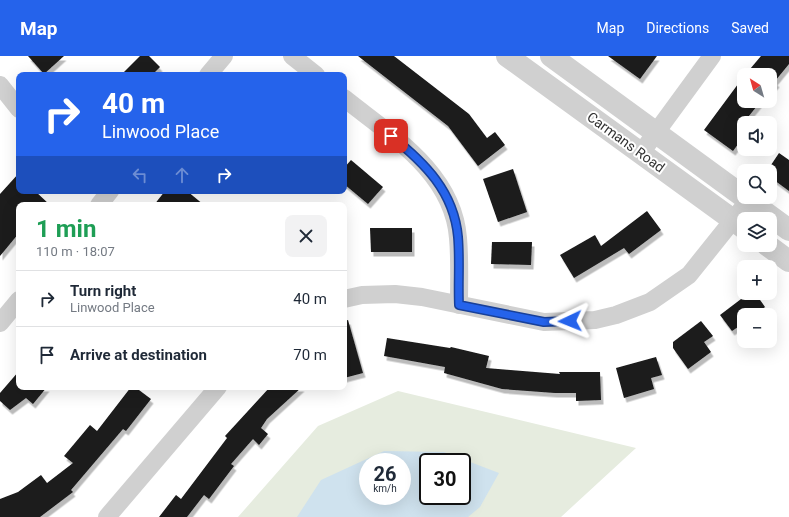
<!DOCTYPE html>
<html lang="en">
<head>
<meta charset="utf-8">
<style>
	:root { --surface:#fff; --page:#f2f2f3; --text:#1f2937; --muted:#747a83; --line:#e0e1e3; --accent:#2563eb }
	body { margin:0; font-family:Roboto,sans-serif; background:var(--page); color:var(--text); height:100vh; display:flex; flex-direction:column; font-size:15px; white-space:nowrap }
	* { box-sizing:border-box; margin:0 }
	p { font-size:13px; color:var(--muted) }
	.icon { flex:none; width:22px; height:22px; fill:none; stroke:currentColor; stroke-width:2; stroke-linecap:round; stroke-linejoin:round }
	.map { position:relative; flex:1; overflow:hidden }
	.panel { position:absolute; left:16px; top:146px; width:331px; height:188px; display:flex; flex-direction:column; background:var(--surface); border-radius:8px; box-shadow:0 4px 16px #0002 }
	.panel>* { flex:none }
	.hud { position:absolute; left:16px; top:16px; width:331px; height:122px; border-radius:8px; box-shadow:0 4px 16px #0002; background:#2563eb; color:#fff; overflow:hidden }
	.needle { width:26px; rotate:323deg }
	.controls { position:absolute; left:737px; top:12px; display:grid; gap:8px }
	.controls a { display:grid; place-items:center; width:40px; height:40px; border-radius:8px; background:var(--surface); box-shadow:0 4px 16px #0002; font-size:20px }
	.speed { position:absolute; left:359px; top:397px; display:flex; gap:8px; font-size:20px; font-weight:700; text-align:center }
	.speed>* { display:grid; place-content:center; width:52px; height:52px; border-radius:50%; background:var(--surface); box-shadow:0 4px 16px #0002; line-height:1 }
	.speed small { font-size:10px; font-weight:400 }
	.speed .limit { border:2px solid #111; border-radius:6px; background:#fff; color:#111 }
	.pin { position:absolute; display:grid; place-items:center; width:34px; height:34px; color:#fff; margin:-17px; border-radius:8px; box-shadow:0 2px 6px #0006 }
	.me { position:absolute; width:44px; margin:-22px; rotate:268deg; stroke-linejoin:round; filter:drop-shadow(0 0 3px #0008) }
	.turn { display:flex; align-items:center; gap:14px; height:84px; padding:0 20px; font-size:18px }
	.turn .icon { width:52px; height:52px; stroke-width:2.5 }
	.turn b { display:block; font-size:28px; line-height:34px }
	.lanes { display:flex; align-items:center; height:38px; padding:0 20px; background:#0003; justify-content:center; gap:20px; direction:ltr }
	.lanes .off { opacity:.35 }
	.round { display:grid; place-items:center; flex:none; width:42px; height:42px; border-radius:8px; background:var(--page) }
	.summary { display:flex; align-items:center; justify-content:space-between; height:68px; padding:0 20px }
	h1 { font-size:24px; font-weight:700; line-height:30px; color:#1e9e55 }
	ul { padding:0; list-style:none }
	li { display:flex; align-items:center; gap:12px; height:56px; padding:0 20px; border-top:1px solid var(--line) }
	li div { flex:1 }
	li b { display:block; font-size:15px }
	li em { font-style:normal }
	header { display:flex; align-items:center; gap:24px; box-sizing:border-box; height:56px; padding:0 20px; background:var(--accent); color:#fff }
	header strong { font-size:19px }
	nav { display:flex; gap:22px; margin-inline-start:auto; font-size:14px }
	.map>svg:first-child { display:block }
</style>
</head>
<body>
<header>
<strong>Map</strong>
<nav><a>Map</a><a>Directions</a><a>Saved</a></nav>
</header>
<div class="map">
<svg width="789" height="461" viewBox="0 0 789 461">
	<defs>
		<filter id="shadow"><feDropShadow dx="2.5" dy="4.5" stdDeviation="0" flood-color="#0004"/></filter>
	</defs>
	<rect width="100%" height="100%" fill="#fff"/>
	<path fill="#e6ecdf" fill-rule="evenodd" d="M398 335 636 392 561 461H238L318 370ZM368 406H402V440H368ZM428 406H462V440H428Z"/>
	<path fill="#cfe2ee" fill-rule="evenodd" d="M384 395 444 396 499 417 480 451 468 461H297L321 424ZM368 406H402V440H368ZM428 406H462V440H428Z"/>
	<g fill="#1a1a1a" filter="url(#shadow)">
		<path d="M28 0H64L44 18Z"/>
		<path d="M140 0H149L160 11 152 19H121Z"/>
		<path d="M358 0H394L469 58 487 82 495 76 505 89 478 110 448 70Z"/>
		<path d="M608 0H657L640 23Z"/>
		<path d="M761 0H789V8L775 25 777 27 770 35V19H745Z"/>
		<path d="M744 20V45H761L744 66V80L733 95 704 74Z"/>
		<path d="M779 97 789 104V135L770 121V115H767Z"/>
		<path d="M351 104 383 131 368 148 344 128V112Z"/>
		<path d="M513 113 527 156 498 166 483 123Z"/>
		<path d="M19 117V135H35L50 149H19V177L0 200V138Z"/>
		<path d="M165 135H187L204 149H154Z"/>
		<path d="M647 155 661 174 629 198 624 192 574 222 560 199 595 179 601 190Z"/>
		<path d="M370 172H412V196H371Z"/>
		<path d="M492 186H532L531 209 491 208Z"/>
		<path d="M749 237H755L765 251 754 259H744V267L732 275 720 259Z"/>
		<path d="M348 264 363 317 344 322V265Z"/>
		<path d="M701 265 713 280 704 286 711 296 688 313 673 292V286Z"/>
		<path d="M387 282 450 292 451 291 489 300 486 312 560 318 559 316H600L601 344 576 345V337H555L502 333 444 317 445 311 384 300Z"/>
		<path d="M656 301 662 319 651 322 654 333 624 342 616 312Z"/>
		<path d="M19 315V331H47L33 348 26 342 10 354 0 345V337Z"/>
		<path d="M131 331H135L151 343 126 375 123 373 71 434 73 436 40 461H0V443L18 436 41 419 47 427 73 407 64 400 90 369 97 375Z"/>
		<path d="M270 331H302L267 363 261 372 268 378 259 389 253 383 231 408 234 410 209 443 204 439 187 461H159L176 439 181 443 227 382 225 380Z"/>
	</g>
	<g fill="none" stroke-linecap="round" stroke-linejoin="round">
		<g stroke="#d0d0d0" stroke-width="18">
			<path d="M292 0 316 19"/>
			<path d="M208 19 224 0"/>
			<path d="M0 29 19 53"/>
			<path d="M344 42C390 79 453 116 458 182 460 204 459 227 459 249"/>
			<path d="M641 97 712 0"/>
			<path d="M99 149 110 135"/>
			<path d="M344 243 362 239 395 238 422 241 544 266 595 264 616 259 650 246 689 219 749 144"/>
			<path d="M0 267 19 244"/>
			<path d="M107 461 218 331"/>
		</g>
		<g stroke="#d0d0d0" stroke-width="22">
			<path d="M507 0 744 172"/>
			<path d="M551 0 744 141"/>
			<path d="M744 141 789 174"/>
			<path d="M767 189 789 205"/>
		</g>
	</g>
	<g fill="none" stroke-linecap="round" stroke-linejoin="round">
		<defs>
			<path id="route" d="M391 80C425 107 454 136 458 181 460 204 458 227 459 249L544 266 570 265"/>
		</defs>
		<use href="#route" stroke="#184099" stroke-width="10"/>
		<use href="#route" stroke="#2563eb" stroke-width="7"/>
	</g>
	<g text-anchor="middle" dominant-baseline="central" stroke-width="4" stroke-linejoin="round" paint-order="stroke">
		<g font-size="14" fill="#333" stroke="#fff">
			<text transform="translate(626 86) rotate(36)">Carmans Road</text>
		</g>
	</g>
</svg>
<div class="controls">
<a><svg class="needle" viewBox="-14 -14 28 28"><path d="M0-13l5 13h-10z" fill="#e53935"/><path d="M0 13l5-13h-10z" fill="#747a83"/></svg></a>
<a><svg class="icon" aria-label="sound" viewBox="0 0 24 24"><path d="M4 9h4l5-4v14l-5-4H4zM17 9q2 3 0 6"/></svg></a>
<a><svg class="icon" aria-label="search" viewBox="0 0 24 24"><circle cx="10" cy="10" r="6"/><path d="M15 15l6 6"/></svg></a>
<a><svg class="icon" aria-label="layers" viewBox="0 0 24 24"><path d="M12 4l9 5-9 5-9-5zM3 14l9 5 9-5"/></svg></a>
<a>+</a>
<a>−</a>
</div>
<div class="speed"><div>26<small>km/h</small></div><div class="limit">30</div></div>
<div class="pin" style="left:391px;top:80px;background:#d93025"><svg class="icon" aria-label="arrive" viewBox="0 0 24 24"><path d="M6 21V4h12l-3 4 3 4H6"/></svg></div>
<svg class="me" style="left:570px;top:265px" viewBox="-20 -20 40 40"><path d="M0-17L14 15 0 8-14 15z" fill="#2563eb" stroke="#fff" stroke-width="4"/></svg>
<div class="hud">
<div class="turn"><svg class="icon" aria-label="right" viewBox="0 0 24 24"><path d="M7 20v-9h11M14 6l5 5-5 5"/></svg><div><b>40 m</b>Linwood Place</div></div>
<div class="lanes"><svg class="icon off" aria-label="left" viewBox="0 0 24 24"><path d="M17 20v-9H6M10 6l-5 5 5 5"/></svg><svg class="icon off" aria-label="ahead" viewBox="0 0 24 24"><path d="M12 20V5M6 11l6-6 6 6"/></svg><svg class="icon" aria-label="right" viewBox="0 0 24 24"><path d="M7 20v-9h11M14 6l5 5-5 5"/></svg></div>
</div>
<section class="panel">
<div class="summary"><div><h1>1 min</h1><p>110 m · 18:07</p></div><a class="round"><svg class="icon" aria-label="close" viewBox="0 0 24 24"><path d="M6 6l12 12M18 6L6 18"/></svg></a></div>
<ul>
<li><svg class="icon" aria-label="right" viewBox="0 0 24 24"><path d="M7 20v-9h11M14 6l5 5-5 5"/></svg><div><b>Turn right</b><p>Linwood Place</p></div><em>40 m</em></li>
<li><svg class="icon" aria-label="arrive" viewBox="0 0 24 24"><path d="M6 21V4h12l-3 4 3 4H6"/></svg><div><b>Arrive at destination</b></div><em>70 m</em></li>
</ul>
</section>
</div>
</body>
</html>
